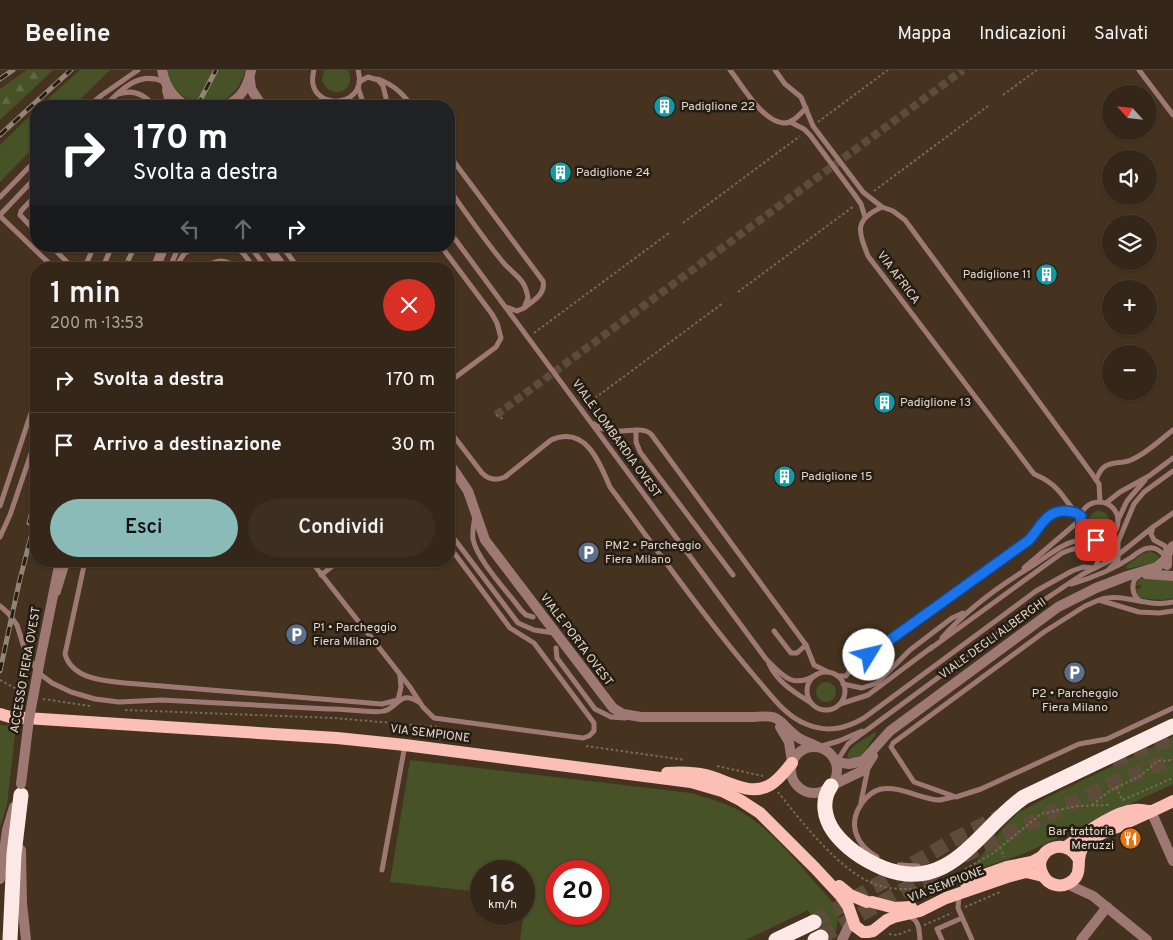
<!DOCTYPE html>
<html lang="it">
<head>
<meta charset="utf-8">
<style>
	:root { --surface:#342618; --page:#3c2e21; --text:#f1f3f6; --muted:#a9a5a2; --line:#4e4337; --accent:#8bbbb9 }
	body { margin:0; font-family:Overpass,sans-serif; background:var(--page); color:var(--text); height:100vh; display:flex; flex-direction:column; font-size:19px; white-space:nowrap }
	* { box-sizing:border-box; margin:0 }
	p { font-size:16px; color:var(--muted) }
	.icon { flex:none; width:28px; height:28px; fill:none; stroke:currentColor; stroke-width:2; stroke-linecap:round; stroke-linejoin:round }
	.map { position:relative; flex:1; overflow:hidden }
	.drawer { position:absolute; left:30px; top:192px; width:425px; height:305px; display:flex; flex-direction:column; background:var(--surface); border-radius:20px; box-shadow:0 1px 4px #0004,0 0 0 1px var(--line) }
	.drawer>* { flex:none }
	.hud { position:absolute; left:30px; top:30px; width:425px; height:152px; border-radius:20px; box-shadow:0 1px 4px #0004,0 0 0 1px var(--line); background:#202124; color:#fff; overflow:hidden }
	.needle { width:32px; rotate:297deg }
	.buttons { position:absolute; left:1102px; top:15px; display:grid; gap:10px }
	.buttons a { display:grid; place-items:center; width:55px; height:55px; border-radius:50%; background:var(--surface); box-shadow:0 1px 4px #0004,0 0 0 1px var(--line); font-size:25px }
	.speed { position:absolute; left:470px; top:790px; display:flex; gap:10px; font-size:25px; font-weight:700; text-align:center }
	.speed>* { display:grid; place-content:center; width:65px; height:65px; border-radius:50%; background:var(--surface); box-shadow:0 1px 4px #0004,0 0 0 1px var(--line); line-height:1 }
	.speed small { font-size:12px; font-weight:400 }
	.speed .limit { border:8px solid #d22; background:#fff; color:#111 }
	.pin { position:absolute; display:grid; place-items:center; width:42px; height:42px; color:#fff; margin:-21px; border-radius:10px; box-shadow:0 2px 8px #0006 }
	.me { position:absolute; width:55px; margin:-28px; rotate:54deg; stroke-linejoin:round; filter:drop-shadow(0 0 4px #0008) }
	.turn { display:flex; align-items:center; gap:18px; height:105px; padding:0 20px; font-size:22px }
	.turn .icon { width:65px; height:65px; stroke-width:2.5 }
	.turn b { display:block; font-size:35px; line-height:42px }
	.lanes { display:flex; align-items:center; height:48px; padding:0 20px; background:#0003; justify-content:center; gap:25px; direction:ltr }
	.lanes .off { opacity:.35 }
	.round { display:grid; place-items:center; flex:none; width:52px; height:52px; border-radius:26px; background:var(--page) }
	.head { display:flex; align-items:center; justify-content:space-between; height:85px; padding:0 20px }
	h1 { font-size:30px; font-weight:600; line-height:38px }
	.cta { display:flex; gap:10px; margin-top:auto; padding:10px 20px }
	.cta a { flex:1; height:58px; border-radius:30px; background:var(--accent); color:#111; font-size:20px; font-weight:600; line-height:58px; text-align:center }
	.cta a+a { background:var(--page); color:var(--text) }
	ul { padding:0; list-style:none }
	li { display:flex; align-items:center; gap:15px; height:65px; padding:0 20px; border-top:1px solid var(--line) }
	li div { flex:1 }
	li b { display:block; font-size:19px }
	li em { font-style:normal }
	header { display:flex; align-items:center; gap:30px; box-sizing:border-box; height:70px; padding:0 25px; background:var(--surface); border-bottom:1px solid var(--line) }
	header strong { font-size:24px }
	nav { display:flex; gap:28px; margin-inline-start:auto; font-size:18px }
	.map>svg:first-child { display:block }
</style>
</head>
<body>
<header>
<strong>Beeline</strong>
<nav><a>Mappa</a><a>Indicazioni</a><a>Salvati</a></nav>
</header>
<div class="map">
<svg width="1173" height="870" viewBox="0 0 1173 870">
	<defs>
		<pattern id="forest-firs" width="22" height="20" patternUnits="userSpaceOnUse" patternTransform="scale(1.25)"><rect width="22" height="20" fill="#485227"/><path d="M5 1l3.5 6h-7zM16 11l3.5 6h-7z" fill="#626a45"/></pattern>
	</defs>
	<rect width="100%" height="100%" fill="#453320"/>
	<g fill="#485227" fill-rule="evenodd">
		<path d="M80 0H110L73 36H40Z"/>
		<path d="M167 0H245C241 20 223 38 200 34 194 33 189 29 183 26 175 20 168 11 167 0Z"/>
		<path d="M324 0H348C358 21 330 32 322 10Z"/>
		<path d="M36 40V75L0 112V75Z"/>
		<circle cx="1099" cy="451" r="10"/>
		<path d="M1150 481 1159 486 1158 492 1127 499 1126 496 1142 484Z"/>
		<path d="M1146 508 1173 511V528L1163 530 1139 528 1136 519 1141 518V515L1135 516 1140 509Z"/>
		<circle cx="826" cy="622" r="10"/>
		<path d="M0 655 16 656 7 735 0 757Z"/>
		<path d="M875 662 876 664 860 688 851 689 847 687C850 674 865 670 875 662Z"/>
		<path d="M1173 667V714L1023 784 969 802 1006 754 1019 742 1050 726Z"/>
		<path d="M410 690 691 723C707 728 723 732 738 740 773 759 803 800 830 829 840 842 840 856 831 870H823L808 840 746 870H520L526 828 524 827V801H481V822L390 812ZM556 801H599V844H556Z"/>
	</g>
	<path fill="url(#forest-firs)" d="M27 0H53L0 50V19Z"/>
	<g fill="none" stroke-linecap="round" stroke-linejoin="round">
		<path stroke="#5d4c3a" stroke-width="8" stroke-dasharray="8 4" stroke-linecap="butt" d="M496 345 963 0"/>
		<g stroke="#5d4c3a" stroke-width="15" stroke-dasharray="15 8" stroke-linecap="butt">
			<path d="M1112 692 1173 668"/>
			<path d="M963 786 1118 711 1173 689"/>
			<path d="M814 852 957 768 999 747"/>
			<path d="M821 867 937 801"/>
		</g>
		<g stroke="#796959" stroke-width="2" stroke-dasharray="2.5 2.5" stroke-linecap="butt">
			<path d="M1003 25 1037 0"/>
			<path d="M818 52 888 0"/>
			<path d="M874 121 988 36"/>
			<path d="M683 153 800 66"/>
			<path d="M738 222 854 136"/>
			<path d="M534 263 669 163"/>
			<path d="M587 334 723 233"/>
			<path d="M496 345 503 349"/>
			<path d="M0 610 24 623"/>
			<path d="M43 629 90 636"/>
			<path d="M125 640 334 648 440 657"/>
			<path d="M586 676 685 690"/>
			<path d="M717 696 763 706"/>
			<path d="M1116 717 1123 731"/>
			<path d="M778 722C801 751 838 799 872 813 891 821 910 820 929 816"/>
			<path d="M1123 730 1173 708"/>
			<path d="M1092 735 1111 720 1140 706 1158 691 1173 690"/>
			<path d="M1000 777 1004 787"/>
			<path d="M965 799 992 784 1041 744 1077 736 1109 735"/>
			<path d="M965 837 1000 822"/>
			<path d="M924 855 952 843"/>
			<path d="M889 864 897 865 913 859"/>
		</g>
		<g stroke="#9e7973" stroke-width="5">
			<path d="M314 0C302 42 370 41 358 0"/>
			<path d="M730 0C742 15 762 51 783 53 792 54 800 44 806 38"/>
			<path d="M775 0 785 14 801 27 813 56 863 122 882 137 893 141 905 150 1092 404 1099 414 1100 432"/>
			<path d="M1139 0 1173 45"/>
			<path d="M378 9C394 15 402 23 412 36"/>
			<path d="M359 12 368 7 378 10 383 16 388 36"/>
			<path d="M358 17 364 36"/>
			<path d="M119 24C133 19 145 25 154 36"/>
			<path d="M336 32 345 36"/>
			<path d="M89 36 102 25 138 0"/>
			<path d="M105 36C120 20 140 0 164 12"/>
			<path d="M790 52 804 59 810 65 854 124 861 134 865 147"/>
			<path d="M449 85 543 211C546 224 533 231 524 238"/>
			<path d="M449 119C466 143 483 168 502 191 513 205 525 207 528 228L524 238 517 241 506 237"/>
			<path d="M36 125 21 141 20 145 36 162"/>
			<path d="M0 127 36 90"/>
			<path d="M882 137C854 150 858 160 868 186L1034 404C1043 408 1051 412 1057 419 1066 428 1070 439 1081 446"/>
			<path d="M0 145 36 107"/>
			<path d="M0 146 55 199"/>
			<path d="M449 161 766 589C783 606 792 619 816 605"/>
			<path d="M51 176 74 199"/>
			<path d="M234 176 243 183 255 199"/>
			<path d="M250 176 267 199"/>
			<path d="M282 176 299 199"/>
			<path d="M441 176 492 244 497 253 501 268 496 277 449 312"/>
			<path d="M84 199 94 176"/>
			<path d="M102 199 112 176"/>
			<path d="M169 199 179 176"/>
			<path d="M174 199 184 184 195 176"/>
			<path d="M203 199C219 187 226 190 242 199"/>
			<path d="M594 354C615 370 639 353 651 364L806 575 814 595 828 602"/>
			<path d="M449 360 482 403C489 410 496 411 505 407L551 370C585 355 599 391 610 417 658 481 704 547 756 608 771 625 785 646 806 654 827 663 845 659 864 648L1036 521 1072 501 1083 497 1095 498C1097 494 1099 491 1098 487 1094 472 1071 479 1062 483L930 579"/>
			<path d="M636 360V372L640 382 733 505"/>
			<path d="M1096 410C1098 405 1100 400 1104 397 1112 391 1123 394 1131 390 1146 384 1160 370 1173 360"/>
			<circle cx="1099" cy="451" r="19"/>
			<path d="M1106 433 1120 422 1149 406 1173 388"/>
			<path d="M0 436 36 328"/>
			<path d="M475 446C474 453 472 461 473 469 477 490 508 522 521 540L526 545 533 547"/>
			<path d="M1118 450 1127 431 1145 410"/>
			<path d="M449 462 518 553 534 560 554 563"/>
			<path d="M0 467 10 445 36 369"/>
			<path d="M1167 483 1165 476 1154 470 1151 464 1153 457 1173 443"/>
			<path d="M85 491 65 584C72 609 104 611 125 613L382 634 398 630 401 617 400 606"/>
			<path d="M311 491 410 617 423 637 434 648 583 668 589 666 594 661V653L534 573 510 558 449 476"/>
			<path d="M1024 498 1080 450"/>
			<path d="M1109 499 1118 490V472L1134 434 1144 422 1173 401"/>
			<path d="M321 505 339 491"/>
			<path d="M1140 505 1135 509C1131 517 1133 526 1140 531"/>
			<path d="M1071 514C1092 508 1114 499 1132 487 1137 483 1143 478 1149 478 1156 477 1162 482 1165 487"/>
			<path d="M58 523 68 491"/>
			<path d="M1102 529C1124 523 1149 538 1173 532"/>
			<path d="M0 536 8 543 17 555 26 584 40 604 52 613 71 622 95 629 119 632 162 630 328 639C341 638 375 644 384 641 399 637 399 620 419 632"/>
			<path d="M1173 541 1159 543 1139 542 1099 530 1085 536 1044 562 893 673 891 677 914 712 956 727 981 719 1079 674 1107 669 1173 638"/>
			<path d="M774 561 791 583H797L806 575"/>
			<path d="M942 568C968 538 999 516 1032 496 1055 482 1062 471 1091 468"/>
			<path d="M556 578 557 588 595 639 611 647 625 648"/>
			<path d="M769 594C778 613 794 622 811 633"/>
			<circle cx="826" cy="621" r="19"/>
			<path d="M838 606H846L853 596 1029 470 1044 450 1053 443 1058 441H1074"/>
			<path d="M843 614 862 618 877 613 910 580 952 548 963 543"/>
			<path d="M840 634 868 625 932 577"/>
			<path d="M818 677 839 671 862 661"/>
			<path d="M837 691 848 674 1038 534 1083 504 1113 489 1153 457"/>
			<path d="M861 732 868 698"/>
			<path d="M877 787C856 775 847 754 862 733 867 726 873 721 881 719 901 716 918 728 938 730 942 730 948 728 953 727"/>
			<path d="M899 795 918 796"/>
			<path d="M382 800 405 675"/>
			<path d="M959 826 958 838 972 870"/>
			<path d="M908 846C920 850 919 860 920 870"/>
			<path d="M942 870 937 859 962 848"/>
		</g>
		<g stroke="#9e7973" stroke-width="10">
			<path d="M1151 741 1173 791"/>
			<path d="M1067 814 1093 826 1147 870"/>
			<path d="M842 870 852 850"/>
			<path d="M1081 870 1107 837"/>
		</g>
		<g stroke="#9e7973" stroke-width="10">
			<path d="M162 0C165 17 173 28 187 36"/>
			<path d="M250 10 251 19 262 36"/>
			<path d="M167 20 171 36"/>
			<path d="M225 36C241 29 248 17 251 0"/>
			<path d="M267 176 284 199"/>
			<path d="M155 199 164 176"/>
			<path d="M449 393 468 421 485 470 613 638 623 644 641 647H754C782 644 777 651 796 666 802 671 811 673 818 677"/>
			<path d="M1167 495V484L1173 476"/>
			<path d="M1146 504 1173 506"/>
			<path d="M40 590 60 491"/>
			<path d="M780 657 789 672 792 692"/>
			<circle cx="814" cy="700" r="23"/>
			<path d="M836 692 849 694 863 691 890 661 1058 537 1096 518 1127 506 1157 497 1166 489"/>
			<path d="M831 716 864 700 873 686"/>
			<path d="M21 780 22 833 26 870"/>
			<path d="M0 809 7 760 14 737"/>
		</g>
		<g stroke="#fbbfb5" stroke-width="12">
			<path d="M0 644 10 647 337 668 405 675 691 712 722 721 740 730 760 743 815 798 841 826 848 836 855 856 863 862H868L873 861 887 850 894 847 920 841 946 828 1007 807 1026 802 1043 806"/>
			<path d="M667 703C680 702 692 702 706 705 726 710 749 727 770 715 779 710 785 701 792 693"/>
			<path d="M1066 777C1083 765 1114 741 1135 740 1140 739 1146 741 1151 741"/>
			<path d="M1079 790C1065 763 1030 782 1043 805 1048 815 1060 818 1069 813 1086 804 1073 788 1084 776 1094 765 1111 760 1124 754 1141 746 1157 739 1173 731"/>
			<path d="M965 812 1007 797 1032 792 1043 786"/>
			<path d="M839 816 850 825 867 832"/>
			<path d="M872 832 895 838 911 837"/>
		</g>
		<g stroke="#fce9e6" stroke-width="15">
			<path d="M831 716C821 730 824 748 834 762 846 778 864 790 883 798 950 825 978 759 1024 727L1173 656"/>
			<path d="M10 870 14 784 21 725"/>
			<path d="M776 870 814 852"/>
			<path d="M815 870 821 867"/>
		</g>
		<defs>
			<g id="rail">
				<path d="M0 9 13 0"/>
				<path d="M197 36 216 0"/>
				<path d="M0 65 71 0"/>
				<path d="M124 199 135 176"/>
				<path d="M29 453 36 426"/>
				<path d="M0 601 19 513 36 447"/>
			</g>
		</defs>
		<use href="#rail" stroke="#938475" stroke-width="5"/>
		<use href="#rail" stroke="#251d14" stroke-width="3" stroke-dasharray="9" stroke-linecap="butt"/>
		<path stroke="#9e7973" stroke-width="10" d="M21 714 29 649 40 590"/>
	</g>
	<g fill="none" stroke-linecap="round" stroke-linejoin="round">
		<defs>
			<path id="route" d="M869 585 1029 470C1040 458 1046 440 1066 441 1073 442 1075 442 1081 446 1079 458 1085 466 1096 470"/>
		</defs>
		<use href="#route" stroke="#114b97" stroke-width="12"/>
		<use href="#route" stroke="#1a73e8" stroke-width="9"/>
	</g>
	<defs>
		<symbol id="building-disc" viewBox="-11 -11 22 22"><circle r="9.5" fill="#0f9aa8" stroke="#251d14"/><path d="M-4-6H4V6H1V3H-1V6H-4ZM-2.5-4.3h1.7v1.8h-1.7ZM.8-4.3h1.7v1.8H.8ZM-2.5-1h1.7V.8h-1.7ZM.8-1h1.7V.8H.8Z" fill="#fff"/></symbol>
		<symbol id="parking-disc" viewBox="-11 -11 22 22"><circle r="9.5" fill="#5c6f8a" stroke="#251d14"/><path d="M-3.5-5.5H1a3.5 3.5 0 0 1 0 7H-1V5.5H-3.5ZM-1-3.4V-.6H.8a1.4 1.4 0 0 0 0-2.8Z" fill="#fff"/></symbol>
		<symbol id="restaurant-disc" viewBox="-11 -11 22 22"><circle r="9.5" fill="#e8710a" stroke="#251d14"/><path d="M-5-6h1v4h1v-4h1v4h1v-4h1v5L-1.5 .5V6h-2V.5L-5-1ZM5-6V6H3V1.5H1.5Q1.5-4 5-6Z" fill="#fff"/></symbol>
	</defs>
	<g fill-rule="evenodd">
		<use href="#building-disc" x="652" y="24" width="25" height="25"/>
		<use href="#building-disc" x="548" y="90" width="25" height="25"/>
		<use href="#building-disc" x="1034" y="192" width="25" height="25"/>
		<use href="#building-disc" x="872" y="320" width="25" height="25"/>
		<use href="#building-disc" x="772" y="394" width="25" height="25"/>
		<use href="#parking-disc" x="576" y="470" width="25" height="25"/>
		<use href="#parking-disc" x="284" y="552" width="25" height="25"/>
		<use href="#parking-disc" x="1062" y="590" width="25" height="25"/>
		<use href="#restaurant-disc" x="1118" y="756" width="25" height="25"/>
	</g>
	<g text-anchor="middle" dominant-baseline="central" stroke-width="5" stroke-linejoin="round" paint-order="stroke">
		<g font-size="12" fill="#e4d8cd" stroke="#251d14" text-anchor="start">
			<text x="681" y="37">Padiglione 22</text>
			<text x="576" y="103">Padiglione 24</text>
			<text x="1031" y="205" text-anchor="end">Padiglione 11</text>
			<text x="900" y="333">Padiglione 13</text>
			<text x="801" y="407">Padiglione 15</text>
			<text x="605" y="476">PM2 • Parcheggio<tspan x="605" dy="14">Fiera Milano</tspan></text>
			<text x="313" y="558">P1 • Parcheggio<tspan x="313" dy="14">Fiera Milano</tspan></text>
			<text x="1075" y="624" text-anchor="middle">P2 • Parcheggio<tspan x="1075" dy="14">Fiera Milano</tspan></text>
			<text x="1114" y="762" text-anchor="end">Bar trattoria<tspan x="1114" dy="14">Meruzzi</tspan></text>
		</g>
		<g font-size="12" fill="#e4d8cd" stroke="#251d14">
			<text transform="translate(898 208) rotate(53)">VIA AFRICA</text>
			<text transform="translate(616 369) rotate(54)">VIALE LOMBARDIA OVEST</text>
			<text transform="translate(993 569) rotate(-36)">VIALE DEGLI ALBERGHI</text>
			<text transform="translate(576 570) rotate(53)">VIALE PORTA OVEST</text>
			<text transform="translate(26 600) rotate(-80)">ACCESSO FIERA OVEST</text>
			<text transform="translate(430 664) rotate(7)">VIA SEMPIONE</text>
			<text transform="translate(946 815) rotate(-21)">VIA SEMPIONE</text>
		</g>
	</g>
</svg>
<div class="buttons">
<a><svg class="needle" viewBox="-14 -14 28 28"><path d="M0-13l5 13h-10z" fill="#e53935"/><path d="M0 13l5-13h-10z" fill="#a9a5a2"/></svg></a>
<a><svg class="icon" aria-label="sound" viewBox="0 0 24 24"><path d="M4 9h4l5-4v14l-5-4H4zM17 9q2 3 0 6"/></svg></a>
<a><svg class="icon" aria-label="layers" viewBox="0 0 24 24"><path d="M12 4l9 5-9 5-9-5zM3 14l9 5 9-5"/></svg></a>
<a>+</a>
<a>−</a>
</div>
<div class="speed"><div>16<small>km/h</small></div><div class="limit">20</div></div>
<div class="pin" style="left:1096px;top:470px;background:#d93025"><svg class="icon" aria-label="arrive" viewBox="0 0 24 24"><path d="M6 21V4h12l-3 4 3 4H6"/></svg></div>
<svg class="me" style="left:869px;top:585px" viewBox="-20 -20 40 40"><circle r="19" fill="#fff"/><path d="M0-13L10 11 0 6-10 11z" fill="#1a73e8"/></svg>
<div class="hud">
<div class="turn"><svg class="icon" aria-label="right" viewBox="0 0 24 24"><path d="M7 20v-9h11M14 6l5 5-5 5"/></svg><div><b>170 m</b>Svolta a destra</div></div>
<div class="lanes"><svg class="icon off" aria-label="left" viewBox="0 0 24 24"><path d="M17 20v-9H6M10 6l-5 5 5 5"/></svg><svg class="icon off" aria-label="ahead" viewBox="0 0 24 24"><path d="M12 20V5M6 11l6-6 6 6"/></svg><svg class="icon" aria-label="right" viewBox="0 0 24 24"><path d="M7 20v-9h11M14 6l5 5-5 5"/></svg></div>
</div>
<section class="drawer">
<div class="head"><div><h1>1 min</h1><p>200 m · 13:53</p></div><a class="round" style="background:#d93025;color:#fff"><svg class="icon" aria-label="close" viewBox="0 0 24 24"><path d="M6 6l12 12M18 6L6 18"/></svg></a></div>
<ul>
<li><svg class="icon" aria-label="right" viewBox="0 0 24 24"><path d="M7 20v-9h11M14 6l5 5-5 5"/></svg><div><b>Svolta a destra</b></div><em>170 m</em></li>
<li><svg class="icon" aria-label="arrive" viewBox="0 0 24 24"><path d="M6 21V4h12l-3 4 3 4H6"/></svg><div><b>Arrivo a destinazione</b></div><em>30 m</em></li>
</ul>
<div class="cta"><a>Esci</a><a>Condividi</a></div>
</section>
</div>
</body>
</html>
